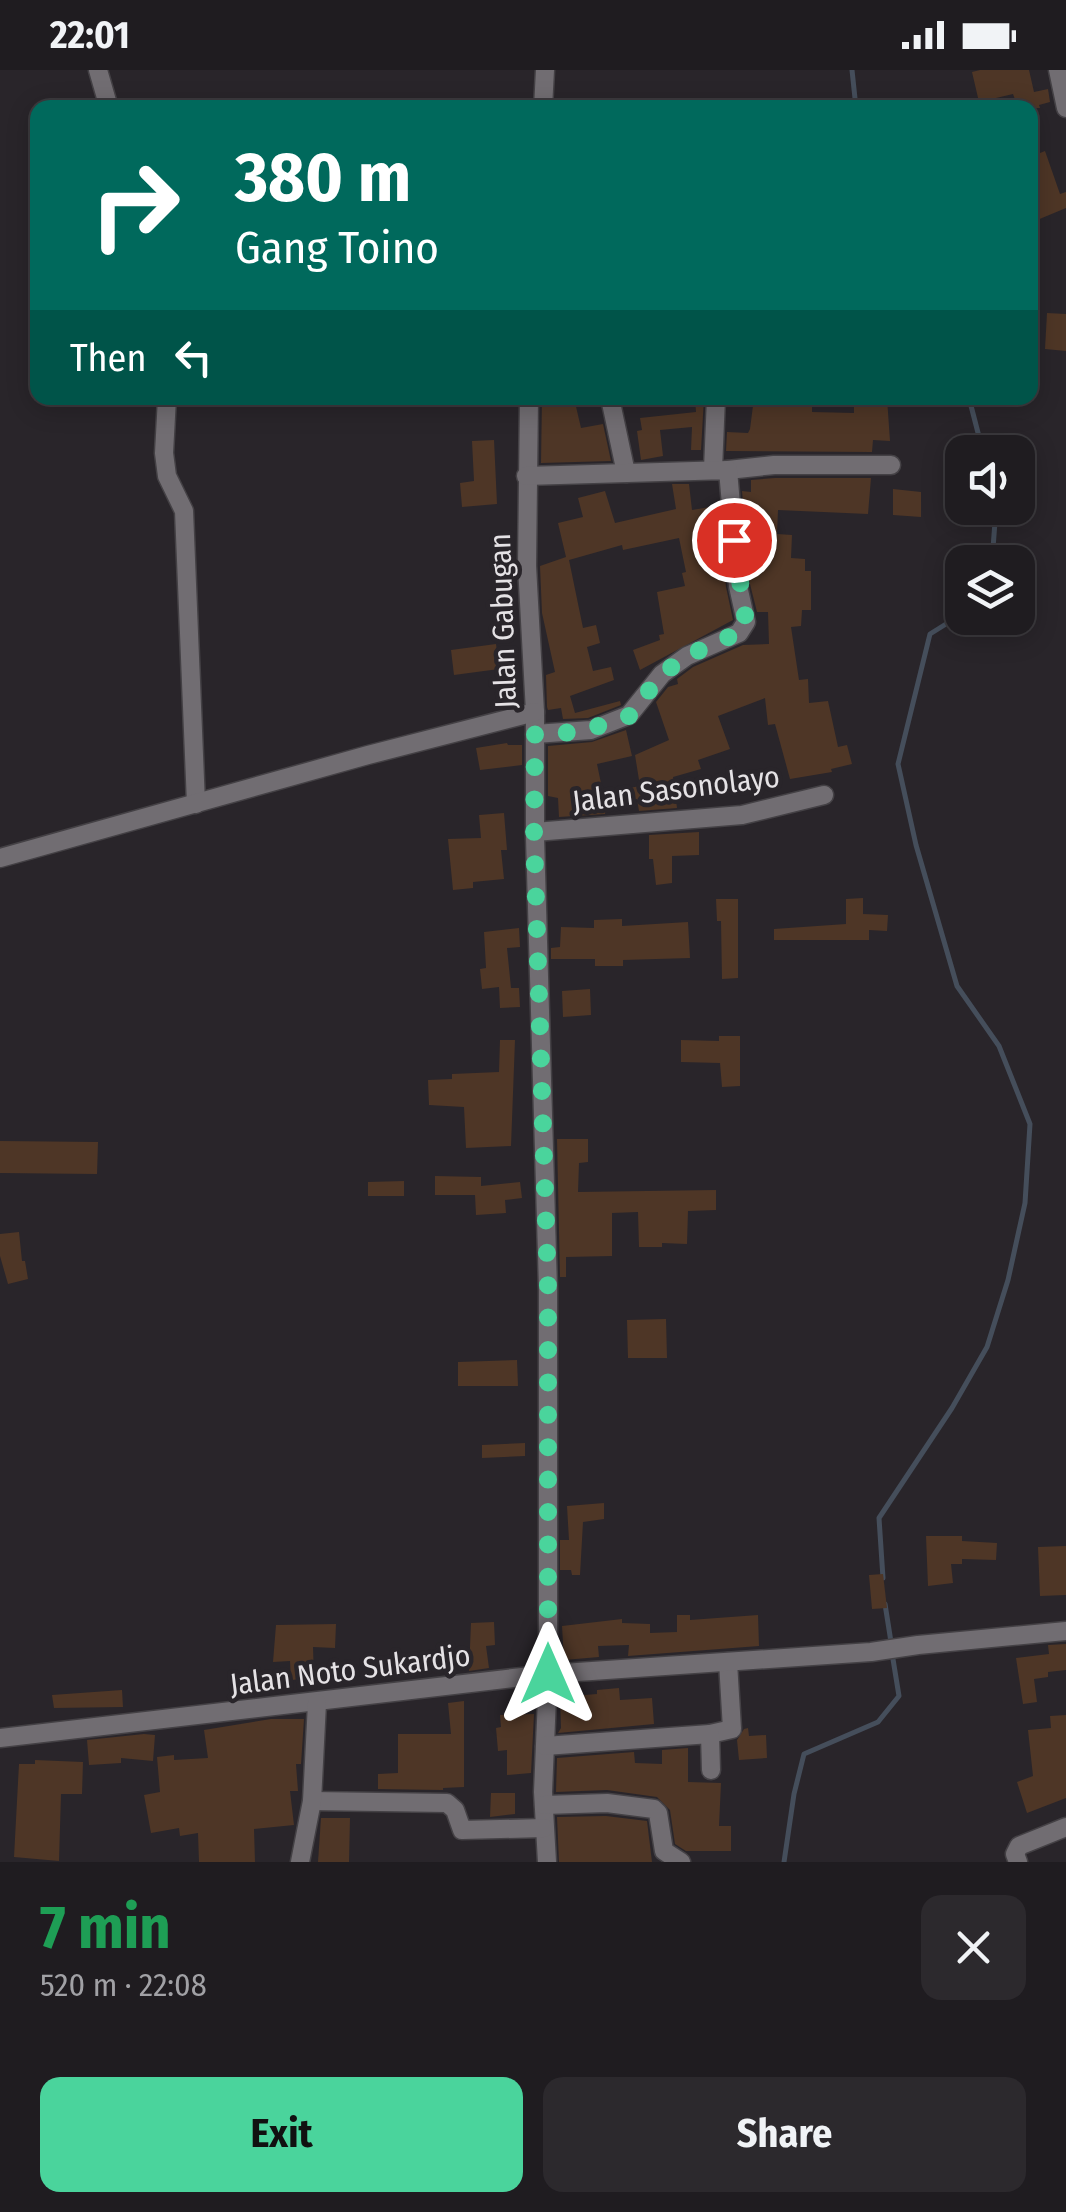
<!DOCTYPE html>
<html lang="en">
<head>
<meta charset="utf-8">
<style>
	:root { --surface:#1f1c20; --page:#2c292d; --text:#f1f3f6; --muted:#a1a1a5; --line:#3c3a3e; --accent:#4ad49c }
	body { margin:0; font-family:"Fira Sans Condensed",sans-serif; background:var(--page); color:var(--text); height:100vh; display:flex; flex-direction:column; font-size:38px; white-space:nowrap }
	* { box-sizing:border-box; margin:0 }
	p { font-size:32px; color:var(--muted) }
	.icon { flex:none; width:55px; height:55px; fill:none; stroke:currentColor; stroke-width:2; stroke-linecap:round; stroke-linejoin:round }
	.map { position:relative; height:1792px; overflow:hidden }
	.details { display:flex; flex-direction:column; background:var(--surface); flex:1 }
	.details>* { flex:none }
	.guide { position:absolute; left:30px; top:30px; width:1008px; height:305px; border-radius:20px; box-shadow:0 5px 25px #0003,0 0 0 2px var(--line); background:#00695c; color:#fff; overflow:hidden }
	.fabs { position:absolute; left:945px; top:365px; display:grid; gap:20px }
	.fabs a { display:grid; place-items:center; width:90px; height:90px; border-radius:20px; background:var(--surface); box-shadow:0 5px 25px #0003,0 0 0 2px var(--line); font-size:50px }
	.pin { position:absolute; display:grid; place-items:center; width:85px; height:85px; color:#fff; margin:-42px; border:5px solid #fff; border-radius:50%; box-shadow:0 2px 10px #0007 }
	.me { position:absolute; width:110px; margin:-55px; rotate:0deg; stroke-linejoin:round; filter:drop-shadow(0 0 8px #0008) }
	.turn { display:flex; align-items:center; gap:35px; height:210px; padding:0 40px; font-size:45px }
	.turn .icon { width:130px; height:130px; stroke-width:2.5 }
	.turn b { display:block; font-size:70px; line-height:85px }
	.then { display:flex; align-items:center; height:95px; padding:0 40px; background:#0003; gap:20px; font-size:38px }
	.round { display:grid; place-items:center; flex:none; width:105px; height:105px; border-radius:20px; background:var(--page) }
	.overview { display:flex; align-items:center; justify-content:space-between; height:170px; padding:0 40px }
	h1 { font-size:60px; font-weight:700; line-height:75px; color:#1e9e55 }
	.button { display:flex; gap:20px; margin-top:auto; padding:20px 40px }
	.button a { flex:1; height:115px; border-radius:20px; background:var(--accent); color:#111; font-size:40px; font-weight:700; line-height:115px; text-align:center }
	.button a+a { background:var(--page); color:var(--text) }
	.status { display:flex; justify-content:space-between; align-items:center; height:70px; padding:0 50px; background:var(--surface); direction:ltr }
	.status svg { height:28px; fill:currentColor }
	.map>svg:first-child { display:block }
</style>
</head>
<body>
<div class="status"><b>22:01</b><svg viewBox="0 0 49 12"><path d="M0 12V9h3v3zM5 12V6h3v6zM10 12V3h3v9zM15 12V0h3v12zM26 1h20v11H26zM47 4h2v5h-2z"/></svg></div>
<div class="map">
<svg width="1066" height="1792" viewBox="0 0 1066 1792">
	<rect width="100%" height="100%" fill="#29252a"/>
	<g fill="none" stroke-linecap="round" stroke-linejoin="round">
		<g stroke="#454e5b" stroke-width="5">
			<path d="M852 0 856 38"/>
			<path d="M969 328 983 382"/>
			<path d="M992 492 996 438"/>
			<path d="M883 1508 879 1448 952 1338 987 1277 1008 1210 1025 1133 1030 1054 999 976 957 916 916 775 898 694 930 564 962 544"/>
			<path d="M885 1534 891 1572"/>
			<path d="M784 1792 794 1724 804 1684 878 1652 899 1626 892 1583"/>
		</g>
	</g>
	<g fill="#4e3626">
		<path d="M980 0H1029L1034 22 1048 19 1050 32 1039 35 1040 38H1018L1013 24 979 32 972 2Z"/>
		<path d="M1045 81 1060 124 1066 122V138L1030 153V87Z"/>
		<path d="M1047 243 1066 244V281L1045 279Z"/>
		<path d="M542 328H574L581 358 603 354 611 391 541 393Z"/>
		<path d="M695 328H704L701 380H691L692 357 660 360 663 386 641 390 637 361 642 360 640 348 696 342Z"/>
		<path d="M754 328H799L798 337H812V342L854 343V329L887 328 890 371 873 370 872 382 726 381 727 362 748 363 750 359Z"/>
		<path d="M494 370 497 434 462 437 460 413 474 411 472 371Z"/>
		<path d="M775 408H871L868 444 778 440 777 464 792 465 791 488 805 489V501H811V540H802L801 556 791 557 799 610 808 609 809 633 828 631 838 677 847 675 852 694 831 699 832 702 790 709 775 654 768 655 765 628 718 646 730 679 698 690 701 699 673 707 677 738 639 741 637 729 606 735 605 744 559 747 558 728 548 726V676L592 672 626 660 632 686 597 694 603 723 640 716 635 685 669 670 656 632 668 617 678 614 677 609 693 597 743 575 769 574 768 542H757L750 514 742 421 751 422V410Z"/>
		<path d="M672 414H689L692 440 710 437 712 452 720 451 726 517 733 550 640 600 633 580 660 570 659 565 664 564 657 522 685 516 682 503 686 502 679 468 623 480 622 475 569 490 583 558 596 555 600 573 587 577 593 601 611 597 614 610 570 626 575 643 620 631 621 635 588 648 563 649 561 638 548 640 547 637 546 605 555 602 542 543 540 496 566 487 558 453 583 447 578 428 605 421 615 453 676 439Z"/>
		<path d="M893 419 921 422V447L893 445Z"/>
		<path d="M496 574 499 599 454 605 451 580Z"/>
		<path d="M507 673 508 675H522V695L480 700 476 678Z"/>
		<path d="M504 743 507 780H501L504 809 473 812V818L453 820 448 769 481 768 479 745Z"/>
		<path d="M699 762V785L672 786V813L656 815 653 789H649V765Z"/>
		<path d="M863 828V844L888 845 887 861 869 860V870H774V859L846 854V829Z"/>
		<path d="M716 829H738V908L722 909 721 851H717Z"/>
		<path d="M622 849V856L688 852 690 888 623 890V896H595V889H551V878L560 877 561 857 594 858V850Z"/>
		<path d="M519 858 520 877 507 878 511 918H519L520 937 500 938 499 917 482 919 480 899 486 898 484 862Z"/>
		<path d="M590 919 591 945 563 947 562 921Z"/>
		<path d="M719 966H740V1016L722 1017 720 993 681 992V970L719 971Z"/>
		<path d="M500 970H515L511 1076 466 1078 464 1037 429 1035 428 1010 452 1009V1004L499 1002Z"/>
		<path d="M557 1069H588V1092L579 1093 578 1122 716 1120V1140L688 1141 687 1174 662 1173V1177H639L638 1142 612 1143V1186L566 1187V1207H560Z"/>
		<path d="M0 1071 98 1072 97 1104 0 1103Z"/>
		<path d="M435 1106 481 1107V1116L520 1112 522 1128 505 1130 506 1143 476 1145 475 1125H435Z"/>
		<path d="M404 1111V1126H368V1112Z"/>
		<path d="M19 1162 22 1191H25L28 1209 8 1214 0 1186V1164Z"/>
		<path d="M666 1249 667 1288H628L627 1250Z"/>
		<path d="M517 1290 518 1316H458V1292Z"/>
		<path d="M525 1373V1386L482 1388V1375Z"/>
		<path d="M604 1433V1449L583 1452 580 1505H572L571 1500H560V1470H569L567 1436Z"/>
		<path d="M926 1466H962V1471L997 1473 996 1490 962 1489V1494H951L953 1513 928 1516Z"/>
		<path d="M1066 1476V1525L1040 1526 1038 1477Z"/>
		<path d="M883 1504 887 1538 872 1539 869 1505Z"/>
		<path d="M677 1545H690V1550L758 1545 759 1576 628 1586 629 1575 598 1576 599 1587 564 1590 562 1556 622 1549V1553L650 1554V1563L677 1562Z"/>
		<path d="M494 1552 495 1575 486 1576 489 1598 469 1601 471 1553Z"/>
		<path d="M336 1554 335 1578 313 1577 314 1608 291 1610 290 1591 273 1592 276 1555Z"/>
		<path d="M1066 1574V1600L1048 1602V1607L1034 1609 1037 1632 1023 1634 1016 1588 1049 1584 1048 1575Z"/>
		<path d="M619 1618 620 1630 652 1628 654 1654 558 1663 561 1658 560 1627 597 1624V1620Z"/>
		<path d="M122 1620 123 1637 54 1638 52 1625Z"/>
		<path d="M464 1631V1717L443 1718V1720L378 1719V1704L398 1703V1664H451L448 1633Z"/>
		<path d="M534 1644 531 1703 507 1705V1680L498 1681 496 1658 501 1657 500 1645Z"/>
		<path d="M1066 1645V1728L1027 1743 1017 1712 1033 1706 1028 1660 1051 1658 1050 1646Z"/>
		<path d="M271 1649H304L301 1694H296L298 1721H290L294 1755 254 1759 255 1792H199L198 1763 180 1766 179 1758 151 1763 144 1725 160 1722 157 1687 174 1685V1690L208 1688 204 1660Z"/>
		<path d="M748 1658 749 1666 766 1665 767 1688 739 1690 737 1670 744 1659Z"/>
		<path d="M144 1664 155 1665 153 1691 121 1688V1693L89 1695 87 1670Z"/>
		<path d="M688 1678V1712L721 1713 719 1756H731V1781H686L675 1774 670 1740 657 1727 607 1720 556 1722 557 1688 634 1682 635 1693 662 1694V1680Z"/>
		<path d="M35 1690 83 1692 82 1724H61L59 1791 14 1787 19 1694H35Z"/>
		<path d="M491 1723H515V1744L490 1747Z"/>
		<path d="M606 1746 647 1751 652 1792H559L557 1747Z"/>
		<path d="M321 1748H350L349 1792H318Z"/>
	</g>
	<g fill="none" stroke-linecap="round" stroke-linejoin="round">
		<defs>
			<g id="street">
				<path d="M98 0 109 38"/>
				<path d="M1058 0 1066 38"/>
				<path d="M543 38 545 0"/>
				<path d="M167 328 164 383 167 406 184 441 196 734"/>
				<path d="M529 328 527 496 535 642V767L548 1219V1604L543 1722 547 1792"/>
				<path d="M610 328 626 403"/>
				<path d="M713 399 716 328"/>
				<path d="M728 400 774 395H891"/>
				<path d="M526 406 728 400 738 516 746 552 739 563 687 586 662 604 629 645 591 660 535 664"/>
				<path d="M535 762 742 745 824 725"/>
				<path d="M0 788 368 685 535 642"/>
				<path d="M710 1664 732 1659 728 1592"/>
				<path d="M0 1668 548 1604 871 1582 918 1575 1066 1561"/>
				<path d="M545 1676 710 1664 711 1700"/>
				<path d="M312 1731 447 1733 455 1740 462 1760 544 1758"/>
				<path d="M544 1735 607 1733 654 1739 658 1743 664 1781 681 1792"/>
				<path d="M300 1792 312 1731 317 1633"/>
				<path d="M1018 1792 1015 1784 1019 1776 1066 1757"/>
			</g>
		</defs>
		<use href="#street" stroke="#444145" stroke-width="21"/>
		<use href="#street" stroke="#716d72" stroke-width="18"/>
	</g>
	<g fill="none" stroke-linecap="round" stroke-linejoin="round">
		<path stroke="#4ad49c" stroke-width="18" stroke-dasharray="0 32.4" d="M548 1604V1218L534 767 535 664 580 662 629 646 662 604 687 586 744 560 746 552 734 470"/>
	</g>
	<g text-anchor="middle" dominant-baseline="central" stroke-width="9" stroke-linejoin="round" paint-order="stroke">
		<g font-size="30" fill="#e5e2e5" stroke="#29252a">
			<text transform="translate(503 551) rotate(-92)">Jalan Gabugan</text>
			<text transform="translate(676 719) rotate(-7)">Jalan Sasonolayo</text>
			<text transform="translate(350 1600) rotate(-7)">Jalan Noto Sukardjo</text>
		</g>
	</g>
</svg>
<div class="fabs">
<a><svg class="icon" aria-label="sound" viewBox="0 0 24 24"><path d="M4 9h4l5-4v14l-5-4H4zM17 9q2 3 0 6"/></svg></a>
<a><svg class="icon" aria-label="layers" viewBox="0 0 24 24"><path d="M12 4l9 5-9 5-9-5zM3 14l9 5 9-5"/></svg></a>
</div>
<div class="pin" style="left:734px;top:470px;background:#d93025"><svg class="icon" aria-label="arrive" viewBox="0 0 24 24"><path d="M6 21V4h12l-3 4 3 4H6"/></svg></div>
<svg class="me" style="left:548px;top:1604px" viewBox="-20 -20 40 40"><path d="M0-17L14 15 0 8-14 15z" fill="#4ad49c" stroke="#fff" stroke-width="4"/></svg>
<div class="guide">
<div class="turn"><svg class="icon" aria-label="right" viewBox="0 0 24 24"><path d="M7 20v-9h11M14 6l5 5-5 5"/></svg><div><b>380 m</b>Gang Toino</div></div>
<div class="then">Then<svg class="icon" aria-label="left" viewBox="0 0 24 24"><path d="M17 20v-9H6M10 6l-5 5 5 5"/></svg></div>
</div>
</div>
<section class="details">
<div class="overview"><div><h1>7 min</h1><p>520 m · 22:08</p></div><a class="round"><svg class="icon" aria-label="close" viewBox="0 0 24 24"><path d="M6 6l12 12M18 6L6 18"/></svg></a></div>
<div class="button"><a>Exit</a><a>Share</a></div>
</section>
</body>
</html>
